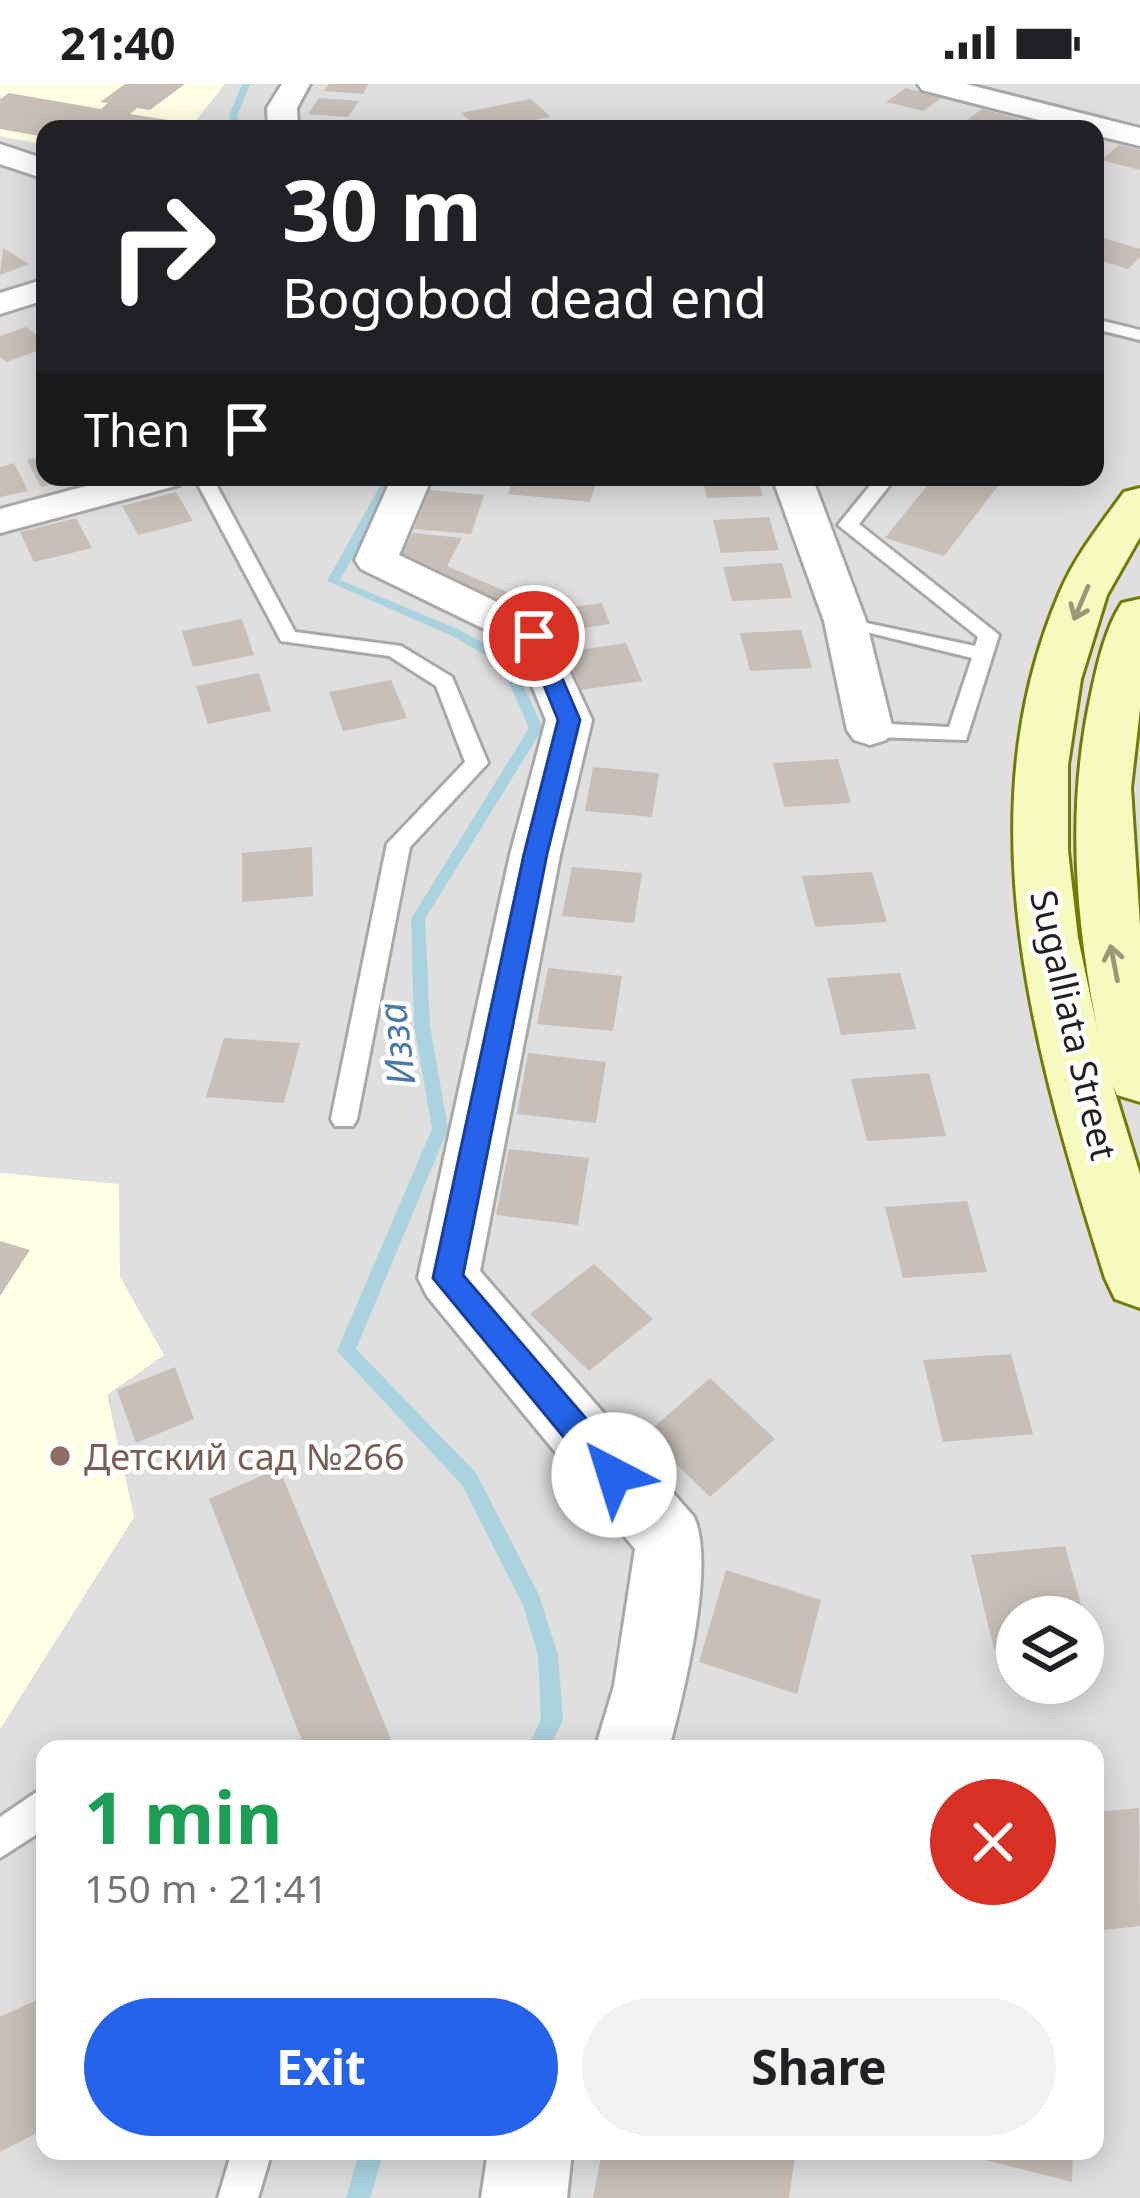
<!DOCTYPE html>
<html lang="en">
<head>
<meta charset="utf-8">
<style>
	:root { --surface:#fff; --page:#f2f2f2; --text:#202124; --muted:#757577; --accent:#2563eb }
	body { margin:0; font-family:"Noto Sans",sans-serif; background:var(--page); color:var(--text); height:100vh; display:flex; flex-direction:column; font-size:45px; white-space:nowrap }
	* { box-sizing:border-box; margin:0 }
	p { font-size:39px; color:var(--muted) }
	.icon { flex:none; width:66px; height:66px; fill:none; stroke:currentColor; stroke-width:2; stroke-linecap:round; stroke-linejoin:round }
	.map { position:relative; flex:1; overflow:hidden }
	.sheet { position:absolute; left:36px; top:1656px; width:1068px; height:420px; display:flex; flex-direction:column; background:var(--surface); border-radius:24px; box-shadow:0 6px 30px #0003 }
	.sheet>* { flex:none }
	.banner { position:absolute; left:36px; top:36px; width:1068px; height:366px; border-radius:24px; box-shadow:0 6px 30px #0003; background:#202124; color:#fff; overflow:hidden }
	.fabs { position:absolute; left:996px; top:1512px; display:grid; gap:24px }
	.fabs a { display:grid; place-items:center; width:108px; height:108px; border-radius:50%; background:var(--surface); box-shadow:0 6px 30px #0003; font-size:60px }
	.pin { position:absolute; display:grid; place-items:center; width:102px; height:102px; color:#fff; margin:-51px; border:6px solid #fff; border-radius:50%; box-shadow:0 3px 12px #0007 }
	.me { position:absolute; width:132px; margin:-66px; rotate:320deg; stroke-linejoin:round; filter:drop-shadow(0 0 9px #0008) }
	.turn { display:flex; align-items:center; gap:42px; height:252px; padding:0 48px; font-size:54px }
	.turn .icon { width:156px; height:156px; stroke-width:2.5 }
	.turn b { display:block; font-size:84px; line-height:102px }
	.then { display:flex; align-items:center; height:114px; padding:0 48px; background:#0003; gap:24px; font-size:45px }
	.round { display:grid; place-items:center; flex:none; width:126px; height:126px; border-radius:63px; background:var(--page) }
	.overview { display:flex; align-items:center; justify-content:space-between; height:204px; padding:0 48px }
	h1 { font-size:72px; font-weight:700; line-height:90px; color:#1e9e55 }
	.primary-button { display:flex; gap:24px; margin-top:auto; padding:24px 48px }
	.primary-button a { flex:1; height:138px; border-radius:72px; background:var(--accent); color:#fff; font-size:48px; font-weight:700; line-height:138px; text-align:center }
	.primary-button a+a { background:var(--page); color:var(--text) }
	.status { display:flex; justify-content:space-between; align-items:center; height:84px; padding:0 60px; background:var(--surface); direction:ltr }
	.status svg { height:33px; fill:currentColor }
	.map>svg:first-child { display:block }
</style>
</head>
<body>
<div class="status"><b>21:40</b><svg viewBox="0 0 49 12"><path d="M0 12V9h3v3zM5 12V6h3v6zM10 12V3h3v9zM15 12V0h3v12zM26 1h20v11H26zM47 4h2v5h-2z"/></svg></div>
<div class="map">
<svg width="1140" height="2114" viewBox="0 0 1140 2114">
	<rect width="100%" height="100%" fill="#f2efe9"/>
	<path fill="#e0dfdf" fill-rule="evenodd" d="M0 0H1140V2114H240L254 2067H1095V1665H45V2067H252L238 2114H0ZM45 45H1095V393H45ZM1017 1533H1083V1599H1017Z"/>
	<g fill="#ffffe5">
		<path d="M0 0H225L197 35V45H45V61L0 52Z"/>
		<path d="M0 1089 119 1100 120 1193 164 1271 107 1311 134 1433 0 1645Z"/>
	</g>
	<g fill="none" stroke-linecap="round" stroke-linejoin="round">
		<g fill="#aad3df" fill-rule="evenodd">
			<path d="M242 0H250L237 32 240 45H232L229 32Z"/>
			<path d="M385 393H397L340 496 460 546 510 574 543 644 425 835 430 941 448 1045 356 1265 476 1389 539 1511 558 1571 563 1636 549 1665H527L541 1635 538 1571 523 1521 462 1401 337 1267 432 1045 414 941 411 835 529 644 500 579 452 552 327 497Z"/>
			<path d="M360 2067H384L370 2114H346Z"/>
		</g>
	</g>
	<g fill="#c7bfb8">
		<path d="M125 0H185L150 26 137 24 130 30 168 36 156 45H45V53L0 45V15L9 9 101 25 108 19 100 18Z"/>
		<path d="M329 0H369L363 10 324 7Z"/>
		<path d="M906 4 942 14 923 27 886 18Z"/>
		<path d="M319 14 359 17 348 33 308 30Z"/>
		<path d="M531 15 551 33 479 45 461 29Z"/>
		<path d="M982 25 1019 35 1006 45 963 39Z"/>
		<path d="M1119 61 1140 66V86L1101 76Z"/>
		<path d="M1103 154 1140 165V173L1128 185 1095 175V162Z"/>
		<path d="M3 164 29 180 0 191Z"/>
		<path d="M26 243 45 257V264L7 278 0 273V252Z"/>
		<path d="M45 372V393L76 395 41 403 27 376Z"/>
		<path d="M14 379 28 407 0 413V383Z"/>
		<path d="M514 393H587L598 394 590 418 508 410Z"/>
		<path d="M702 393H757L763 412 707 414Z"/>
		<path d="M934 393H1005L944 472 885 454Z"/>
		<path d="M429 406 484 411 471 450 414 445Z"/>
		<path d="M176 408 193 437 138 451 122 422Z"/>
		<path d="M769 433 779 466 721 469 713 436Z"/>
		<path d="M76 434 92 464 34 478 20 448Z"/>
		<path d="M413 449 462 454 447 482 523 515 509 527 397 478Z"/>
		<path d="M782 479 792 514 732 517 723 483Z"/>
		<path d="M602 519 610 540 543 550 534 528Z"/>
		<path d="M242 535 254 571 193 583 182 547Z"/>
		<path d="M801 546 812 584 750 587 740 549Z"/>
		<path d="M626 559 642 597 581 606 566 568Z"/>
		<path d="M259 589 271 627 208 640 196 602Z"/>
		<path d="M391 596 407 634 343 647 329 608Z"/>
		<path d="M838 675 851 719 784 723 773 679Z"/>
		<path d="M593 683 659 689 652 733 585 727Z"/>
		<path d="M312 763 313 812 242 818V769Z"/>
		<path d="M572 783 642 789 634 839 562 832Z"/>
		<path d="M872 788 887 838 815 843 802 792Z"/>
		<path d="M548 884 622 892 613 947 537 940Z"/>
		<path d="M900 889 916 945 841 951 827 894Z"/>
		<path d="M224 954 300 959 284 1019 206 1013Z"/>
		<path d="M528 969 606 978 596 1039 517 1030Z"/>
		<path d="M929 989 946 1052 867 1057 851 995Z"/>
		<path d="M509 1065 589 1074 578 1141 496 1131Z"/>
		<path d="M967 1117 987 1188 903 1194 885 1123Z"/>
		<path d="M0 1157 30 1166 0 1212Z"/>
		<path d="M594 1180 653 1235 589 1287 530 1230Z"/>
		<path d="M1011 1270 1033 1350 943 1358 923 1276Z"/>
		<path d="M175 1283 194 1335 136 1359 117 1306Z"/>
		<path d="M710 1294 775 1355 710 1413 646 1350Z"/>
		<path d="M279 1384 395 1665H305L209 1415Z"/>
		<path d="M1065 1462 1091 1557H1083V1533H1017V1563L994 1565 971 1471Z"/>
		<path d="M726 1486 821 1516 797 1610 699 1578Z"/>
		<path d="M1139 1724 1140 1842 1095 1847V1728Z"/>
		<path d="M45 1912V2045L0 2068V1933Z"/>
		<path d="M602 2067H796L789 2114H593Z"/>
		<path d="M958 2067H1073L1072 2098 958 2069Z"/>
	</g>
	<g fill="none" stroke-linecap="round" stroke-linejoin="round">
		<defs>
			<g id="service">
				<path d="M556 40 562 45H543L545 42Z"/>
				<path d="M1095 235 1140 246V256L1095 245Z"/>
				<path d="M194 393H212L295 548 401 562 452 593 488 679 410 763 357 1035 353 1042H335L331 1035 387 760 465 678 436 602 389 572 281 557Z"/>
				<path d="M877 393H896L859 440 999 551 966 656 870 653 859 646 870 639 949 643 972 574 838 541V533L975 562 978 553 838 441Z"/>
				<path d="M35 1709H45V1745L0 1774V1733Z"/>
				<path d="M232 2067H272L258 2114H218Z"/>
			</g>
			<g id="minor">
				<path d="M282 0H310L297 24 298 45H268L267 24Z"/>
				<path d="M918 0H966L1140 44V62L1095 51V45H1074L922 6Z"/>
				<path d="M0 60 45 75V95L0 80Z"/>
				<path d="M45 195V216L0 230V209Z"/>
				<path d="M120 393H185L179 401 0 449V425Z"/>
				<path d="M392 393H432L399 471 549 543 592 636 560 771 480 1187 694 1433C716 1483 683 1611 669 1665H595L614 1602 635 1465 427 1212 418 1194 510 771 546 636 515 560 361 485 355 476Z"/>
				<path d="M772 393H812L866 537 893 646 886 656 870 661 854 656 847 646 824 537Z"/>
				<path d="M488 2067H572L567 2114H481Z"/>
			</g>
			<path id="secondary" d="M1140 404V453L1107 511 1081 595 1068 681V767L1078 854 1099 953C1075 837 1066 722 1092 606 1098 578 1106 543 1122 519L1140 515V625L1131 704 1140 842V1018L1117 1011 1113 1002 1140 1090V1224L1115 1215 1105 1194C1036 973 963 733 1060 508 1075 472 1101 440 1124 408Z"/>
		</defs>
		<use href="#service" stroke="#a9a9a9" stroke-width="6"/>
		<use href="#minor" stroke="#a9a9a9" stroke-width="6"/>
		<use href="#secondary" stroke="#707d05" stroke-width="6"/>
		<use href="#service" fill="#fff" fill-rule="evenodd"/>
		<use href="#minor" fill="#fff" fill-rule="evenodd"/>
		<use href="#secondary" fill="#f7fabf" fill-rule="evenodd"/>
	</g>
	<defs><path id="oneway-shaft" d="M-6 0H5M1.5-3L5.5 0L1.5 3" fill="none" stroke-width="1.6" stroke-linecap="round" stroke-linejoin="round" transform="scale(3)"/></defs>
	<g stroke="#979978">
		<use href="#oneway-shaft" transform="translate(1081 519) rotate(113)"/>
		<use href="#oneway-shaft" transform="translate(1114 879) rotate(-101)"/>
	</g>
	<path fill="#2563eb" stroke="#184099" stroke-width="3" d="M534 546 544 552 580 636 547 770 463 1191 625 1380 630 1391 625 1401 614 1405 603 1401 433 1194 524 770 558 636 524 552Z"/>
	<circle fill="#8d6e63" stroke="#fff" stroke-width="4.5" cx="60" cy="1372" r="12"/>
	<g text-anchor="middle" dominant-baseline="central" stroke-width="9" stroke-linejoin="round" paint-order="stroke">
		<g font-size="36" fill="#222" stroke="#fff">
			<text transform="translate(1074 941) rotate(77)">Sugalliata Street</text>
		</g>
		<g font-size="36" fill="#785e54" stroke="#fff" text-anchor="start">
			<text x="84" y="1372">Детский сад №266</text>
		</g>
		<g font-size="39" font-style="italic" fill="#4a7aab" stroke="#fff">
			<text transform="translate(395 960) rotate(-97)">Изза</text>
		</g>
	</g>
</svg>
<div class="fabs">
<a><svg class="icon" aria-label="layers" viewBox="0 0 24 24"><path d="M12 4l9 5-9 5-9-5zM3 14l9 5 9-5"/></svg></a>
</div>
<div class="pin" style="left:534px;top:552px;background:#d93025"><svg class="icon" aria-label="arrive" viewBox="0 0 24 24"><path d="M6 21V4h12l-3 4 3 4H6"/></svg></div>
<svg class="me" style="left:614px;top:1391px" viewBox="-20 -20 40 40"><circle r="19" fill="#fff"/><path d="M0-13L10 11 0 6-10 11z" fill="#2563eb"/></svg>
<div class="banner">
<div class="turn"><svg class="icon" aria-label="right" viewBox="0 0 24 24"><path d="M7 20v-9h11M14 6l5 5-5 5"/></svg><div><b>30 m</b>Bogobod dead end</div></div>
<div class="then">Then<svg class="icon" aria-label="arrive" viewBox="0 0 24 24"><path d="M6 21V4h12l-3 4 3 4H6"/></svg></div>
</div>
<section class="sheet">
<div class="overview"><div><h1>1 min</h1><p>150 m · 21:41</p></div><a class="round" style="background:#d93025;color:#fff"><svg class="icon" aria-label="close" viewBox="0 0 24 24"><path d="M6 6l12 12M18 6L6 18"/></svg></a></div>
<div class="primary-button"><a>Exit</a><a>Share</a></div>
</section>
</div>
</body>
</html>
